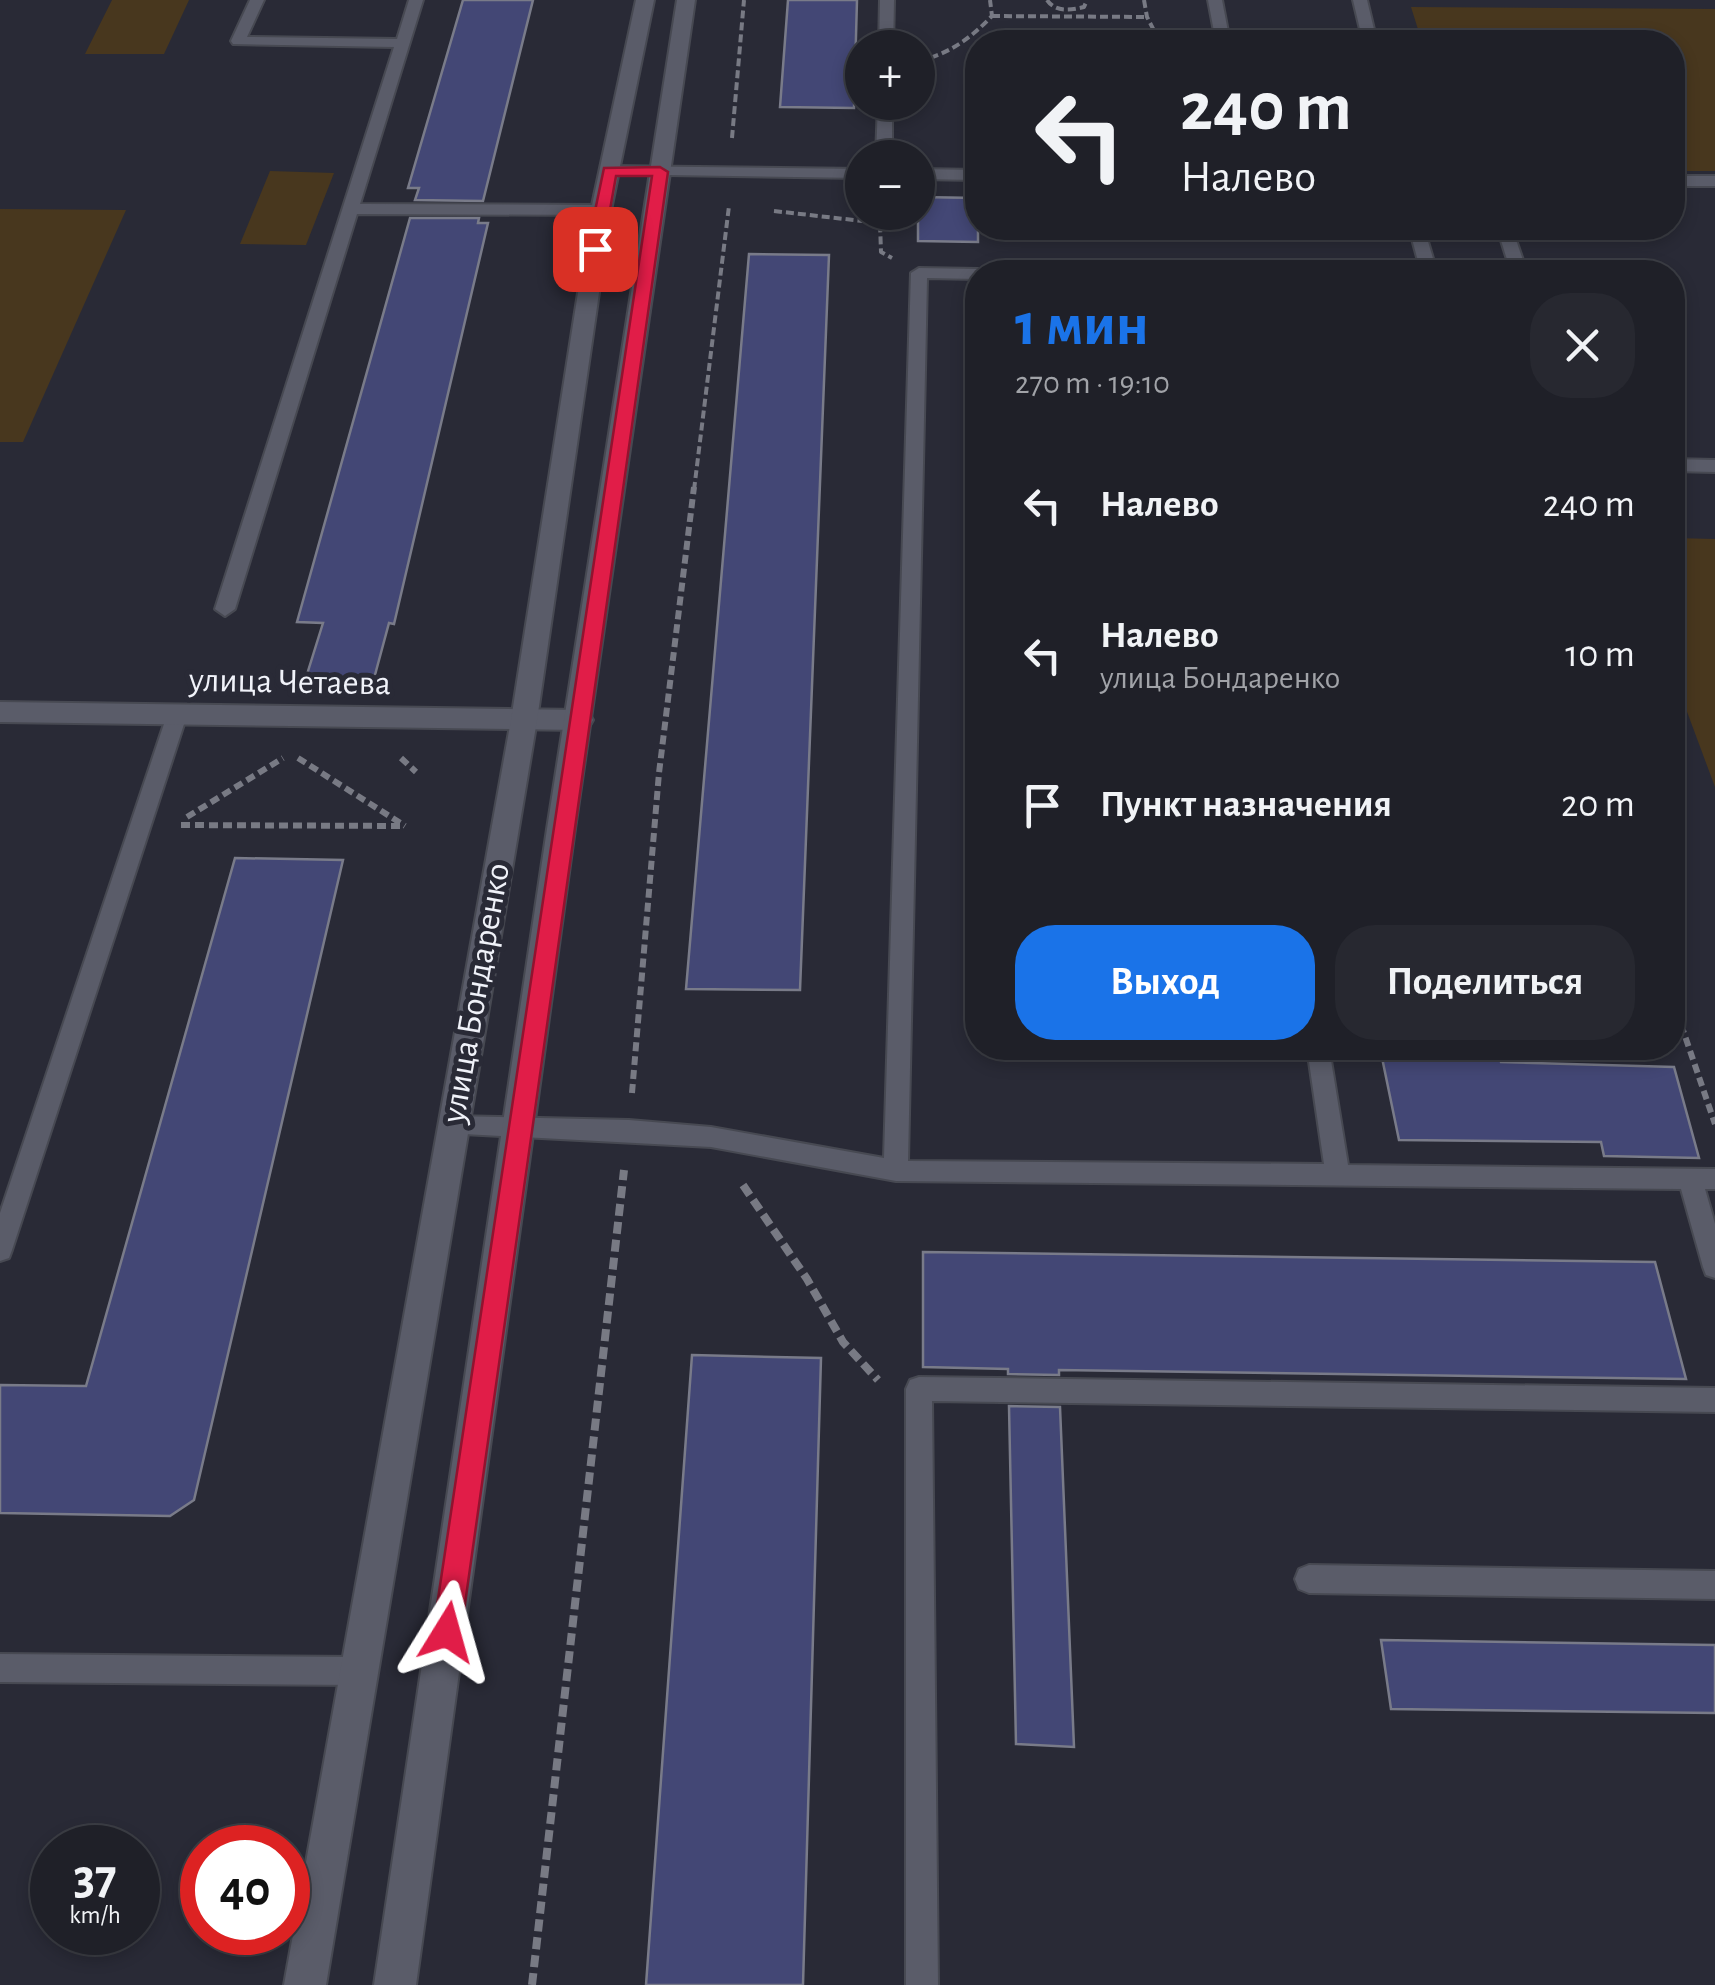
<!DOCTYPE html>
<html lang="ru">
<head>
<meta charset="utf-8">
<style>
	:root { --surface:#1f2028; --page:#272830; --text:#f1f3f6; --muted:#a1a3a8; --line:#3c3e45; --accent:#1a73e8 }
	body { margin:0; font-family:"Alegreya Sans",sans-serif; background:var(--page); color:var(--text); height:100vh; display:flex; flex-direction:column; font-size:38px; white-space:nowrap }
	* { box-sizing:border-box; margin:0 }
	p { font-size:32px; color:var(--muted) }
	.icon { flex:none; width:55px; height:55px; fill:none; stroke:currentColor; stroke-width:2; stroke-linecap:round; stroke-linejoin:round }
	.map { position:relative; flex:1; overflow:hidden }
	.panel { position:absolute; left:965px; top:260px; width:720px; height:800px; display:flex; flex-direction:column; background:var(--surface); border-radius:40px; box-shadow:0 5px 15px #0003,0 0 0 2px var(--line) }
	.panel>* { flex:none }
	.banner { position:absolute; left:965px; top:30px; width:720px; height:210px; border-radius:40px; box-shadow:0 5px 15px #0003,0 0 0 2px var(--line); background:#1f2028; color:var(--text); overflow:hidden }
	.buttons { position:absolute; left:845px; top:30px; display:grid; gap:20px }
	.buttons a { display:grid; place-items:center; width:90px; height:90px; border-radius:50%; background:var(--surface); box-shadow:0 5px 15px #0003,0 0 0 2px var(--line); font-size:50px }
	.speed { position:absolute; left:30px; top:1825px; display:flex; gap:20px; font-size:50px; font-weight:700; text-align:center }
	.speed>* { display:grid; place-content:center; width:130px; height:130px; border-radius:50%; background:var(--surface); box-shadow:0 5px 15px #0003,0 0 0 2px var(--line); line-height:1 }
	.speed small { font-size:25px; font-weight:400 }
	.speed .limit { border:15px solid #d22; background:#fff; color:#111 }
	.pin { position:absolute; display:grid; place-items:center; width:85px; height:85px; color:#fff; margin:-42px; border-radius:20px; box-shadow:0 5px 15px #0006 }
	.me { position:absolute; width:110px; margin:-55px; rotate:8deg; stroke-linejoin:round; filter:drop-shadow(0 0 8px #0008) }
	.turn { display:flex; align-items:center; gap:35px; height:210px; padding:0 50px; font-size:45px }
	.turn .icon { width:130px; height:130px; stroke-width:2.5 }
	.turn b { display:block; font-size:70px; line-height:85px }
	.round { display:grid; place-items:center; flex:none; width:105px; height:105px; border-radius:40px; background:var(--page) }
	.overview { display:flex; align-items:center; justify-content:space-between; height:170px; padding:0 50px }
	h1 { font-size:60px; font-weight:700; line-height:75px; color:var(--accent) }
	.cta { display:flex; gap:20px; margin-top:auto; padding:20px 50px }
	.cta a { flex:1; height:115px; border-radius:40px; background:var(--accent); color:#fff; font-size:40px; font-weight:700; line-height:115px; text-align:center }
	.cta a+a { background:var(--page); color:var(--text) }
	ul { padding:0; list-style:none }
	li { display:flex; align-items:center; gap:30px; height:150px; padding:0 50px }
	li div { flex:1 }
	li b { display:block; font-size:38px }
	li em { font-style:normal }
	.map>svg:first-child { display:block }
</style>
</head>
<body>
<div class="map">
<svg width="1715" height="1985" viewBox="0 0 1715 1985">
	<rect width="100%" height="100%" fill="#292a36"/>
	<g fill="#48371e">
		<path d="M112 0H189L164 54H85Z"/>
		<path d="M1411 7 1715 9V171H1673L1672 42H1422Z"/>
		<path d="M270 171 334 173 306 245 240 244Z"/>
		<path d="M0 209 126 210 23 442H0Z"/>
		<path d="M1673 538 1715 539V787L1673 674Z"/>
	</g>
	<g fill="#434775" stroke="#797b89" stroke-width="2.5">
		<path d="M463 0H533L483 201 415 200 419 188H408Z"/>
		<path d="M788 0H857L854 108 780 107Z"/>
		<path d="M918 197 978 198V242L918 241Z"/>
		<path d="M410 218H479L478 223H488L394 624 389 623 372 686 304 684 323 623 297 622Z"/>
		<path d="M749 254 829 255 800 990 686 989Z"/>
		<path d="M235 858 343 860 194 1500 170 1516 0 1513V1385L86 1386Z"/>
		<path d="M1380 1048H1497L1501 1062 1674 1067 1699 1158 1604 1156 1601 1142 1399 1140Z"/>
		<path d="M923 1252 1655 1262 1686 1379 1059 1370V1375L1008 1374V1369L923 1367Z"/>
		<path d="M692 1355 821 1358 803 1985H646Z"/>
		<path d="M1009 1406 1060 1407 1074 1747 1016 1744Z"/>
		<path d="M1381 1640 1715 1645V1713L1391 1709Z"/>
	</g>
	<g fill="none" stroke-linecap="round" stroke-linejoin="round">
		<defs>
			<g id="lane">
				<path d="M250 0H264L247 37 397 39 409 0H423L360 204 601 205 609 210 601 215 357 214 235 609 225 616 215 609 394 47 233 44 231 41Z"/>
				<path d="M880 0H894L893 48H879Z"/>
				<path d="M1208 0H1222L1230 42H1216Z"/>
				<path d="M1353 0H1367L1377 42H1363Z"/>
				<path d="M878 102H892V158H876Z"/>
				<path d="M609 166 862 169V178L604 174 601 171Z"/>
				<path d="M918 169 978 170V180L918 179Z"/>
				<rect x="1672" y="176" width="43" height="10"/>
				<path d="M1409 228H1424L1437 272H1421Z"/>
				<path d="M1497 228H1512L1527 272H1511Z"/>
				<path d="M919 268 978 269 985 272H978V279L927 278 908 1161 1324 1164 1307 1048H1329L1348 1165 1715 1169V1189H1705L1715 1224V1278L1706 1275 1703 1267 1681 1189 896 1181 711 1147 445 1133 441 1126 445 1119 453 1116 629 1120 711 1127 884 1158 911 273Z"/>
				<path d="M1672 459 1715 460V472L1672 471Z"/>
				<path d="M177 708 187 715 12 1250 9 1258 0 1261V1213L167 715Z"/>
				<path d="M919 1377 1715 1388V1412L932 1401 938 1985H906V1389L910 1380Z"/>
				<path d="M1309 1565 1715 1571V1599L1309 1593 1299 1589 1295 1579 1299 1569Z"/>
				<path d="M0 1654 358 1657 368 1661 372 1671 368 1681 358 1685 0 1682Z"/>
			</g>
			<path id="street" d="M0 702 580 710 589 713 593 720 589 727 580 730 0 722Z"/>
			<g id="secondary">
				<path d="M636 0H654L611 210 537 720 326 1985H284L511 720 591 210Z"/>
				<path d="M677 0H695L575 829 416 1985H374L547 829Z"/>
			</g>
		</defs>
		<use href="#lane" stroke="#474952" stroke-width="4"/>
		<use href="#street" stroke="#474952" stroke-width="4"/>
		<use href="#secondary" stroke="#474952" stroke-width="4"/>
		<g stroke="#787a84" stroke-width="4" stroke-dasharray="8 4" stroke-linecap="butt">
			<path d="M1047 0C1056 13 1071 10 1084 7L1087 0"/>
			<path d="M1144 0 1147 17 1160 42"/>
			<path d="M992 16 1147 17"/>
			<path d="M919 61C949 54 971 38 992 16L990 0"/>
			<path d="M732 138 744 0"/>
			<path d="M774 211 880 223 881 252 892 258"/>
			<path d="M694 490 729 206"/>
		</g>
		<g stroke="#787a84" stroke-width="6" stroke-dasharray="9 5" stroke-linecap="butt">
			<path d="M298 758 405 826"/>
			<path d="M401 758 416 772"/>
			<path d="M187 817 283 758"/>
			<path d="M181 825 403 826"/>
			<path d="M1672 998 1715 1124"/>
			<path d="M632 1093 659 773 694 487"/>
		</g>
		<g stroke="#787a84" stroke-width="8" stroke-dasharray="12 6" stroke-linecap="butt">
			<path d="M743 1185 807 1279 843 1342 878 1380"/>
			<path d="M532 1985 624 1170"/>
		</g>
		<use href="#lane" fill="#5a5c69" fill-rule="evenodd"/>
		<use href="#street" fill="#5a5c69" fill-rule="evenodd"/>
		<use href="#secondary" fill="#5a5c69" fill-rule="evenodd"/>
	</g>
	<path fill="#e11d48" stroke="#92132f" stroke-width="2.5" d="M660 167 668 172 461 1632 457 1643 447 1647 437 1643 433 1632 652 176H616L603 249 595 254 587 249 604 168Z"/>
	<g text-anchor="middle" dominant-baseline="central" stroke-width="10" stroke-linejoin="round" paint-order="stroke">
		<g font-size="35" fill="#f0f2f9" stroke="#292a36">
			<text transform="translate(290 682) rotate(1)">улица Четаева</text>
			<text transform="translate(476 993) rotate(-80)">улица Бондаренко</text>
		</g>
	</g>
</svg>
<div class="buttons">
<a>+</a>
<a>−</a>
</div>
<div class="speed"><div>37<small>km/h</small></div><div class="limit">40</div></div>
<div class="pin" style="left:595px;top:249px;background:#d93025"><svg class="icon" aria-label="arrive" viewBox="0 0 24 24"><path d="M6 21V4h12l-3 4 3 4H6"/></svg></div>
<svg class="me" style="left:447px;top:1632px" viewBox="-20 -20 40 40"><path d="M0-17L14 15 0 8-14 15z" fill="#e11d48" stroke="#fff" stroke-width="4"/></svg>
<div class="banner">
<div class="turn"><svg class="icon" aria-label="left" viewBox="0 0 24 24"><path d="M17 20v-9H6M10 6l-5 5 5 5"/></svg><div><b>240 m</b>Налево</div></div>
</div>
<section class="panel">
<div class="overview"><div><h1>1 мин</h1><p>270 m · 19:10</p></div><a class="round"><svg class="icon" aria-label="close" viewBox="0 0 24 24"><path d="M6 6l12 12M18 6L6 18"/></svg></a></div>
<ul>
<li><svg class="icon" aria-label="left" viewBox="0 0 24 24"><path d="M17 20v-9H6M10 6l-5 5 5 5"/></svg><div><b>Налево</b></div><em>240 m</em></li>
<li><svg class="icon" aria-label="left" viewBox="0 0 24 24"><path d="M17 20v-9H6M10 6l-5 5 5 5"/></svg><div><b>Налево</b><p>улица Бондаренко</p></div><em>10 m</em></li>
<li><svg class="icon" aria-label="arrive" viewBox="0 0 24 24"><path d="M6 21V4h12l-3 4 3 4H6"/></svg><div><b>Пункт назначения</b></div><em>20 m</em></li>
</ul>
<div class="cta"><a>Выход</a><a>Поделиться</a></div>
</section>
</div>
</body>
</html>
